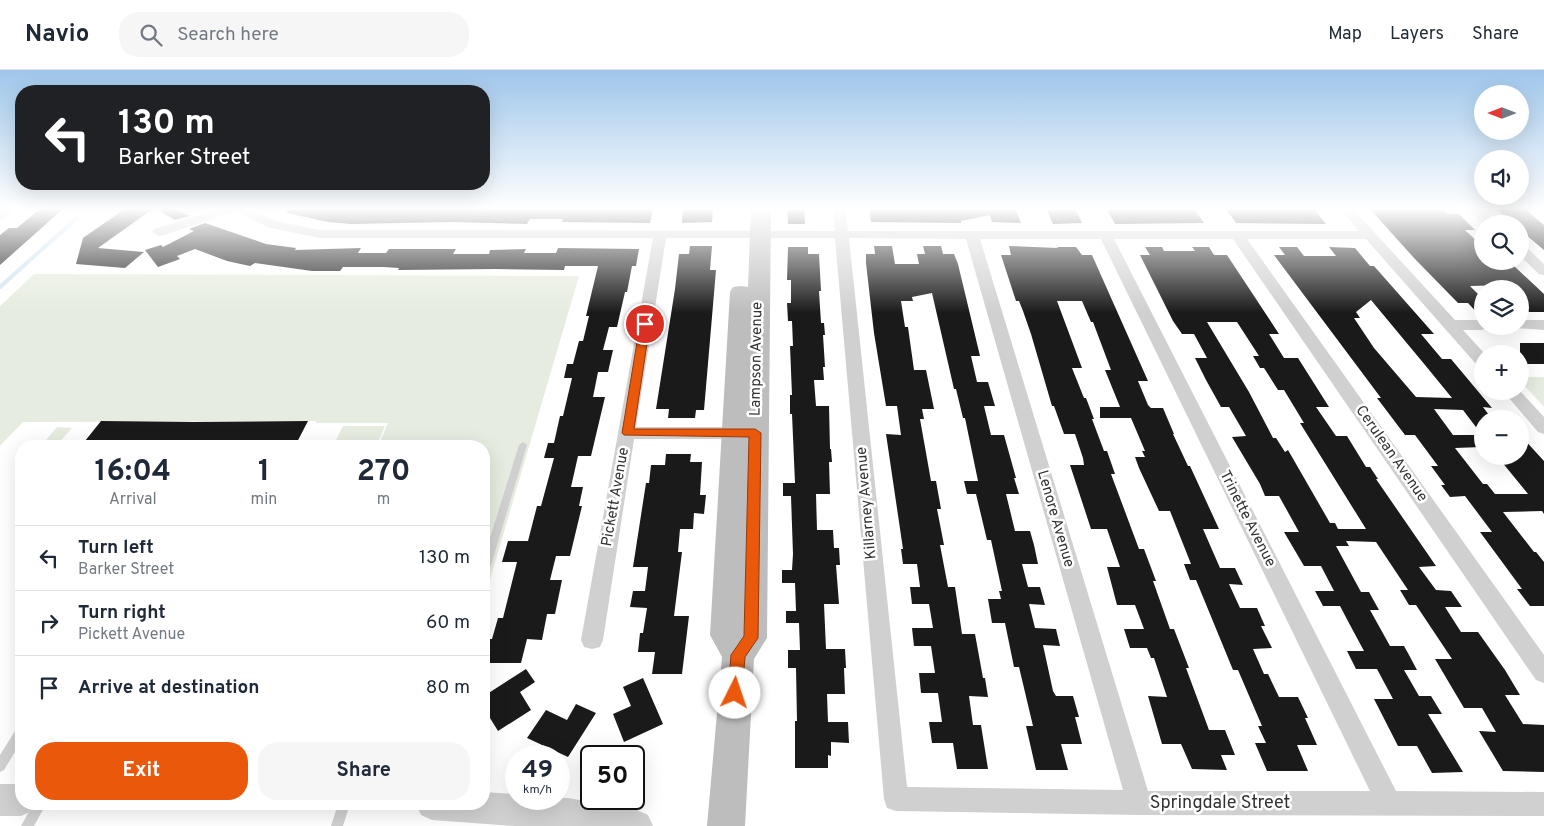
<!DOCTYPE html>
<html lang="en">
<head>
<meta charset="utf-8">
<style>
	:root { --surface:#fff; --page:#f6f6f7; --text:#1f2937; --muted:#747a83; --line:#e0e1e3; --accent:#ea580c }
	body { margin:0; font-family:Overpass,sans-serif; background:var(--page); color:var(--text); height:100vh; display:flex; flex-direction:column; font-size:19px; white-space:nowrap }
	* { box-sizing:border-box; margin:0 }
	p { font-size:16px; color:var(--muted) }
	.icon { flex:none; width:28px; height:28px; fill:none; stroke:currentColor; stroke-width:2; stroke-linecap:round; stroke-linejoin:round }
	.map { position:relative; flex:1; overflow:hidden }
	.details { position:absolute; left:15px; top:370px; width:475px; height:370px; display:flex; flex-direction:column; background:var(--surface); border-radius:20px; box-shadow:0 5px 20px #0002 }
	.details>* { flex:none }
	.hud { position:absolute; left:15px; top:15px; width:475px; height:105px; border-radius:20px; box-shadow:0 5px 20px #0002; background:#202124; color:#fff; overflow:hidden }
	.needle { width:32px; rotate:270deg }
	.controls { position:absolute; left:1474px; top:15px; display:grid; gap:10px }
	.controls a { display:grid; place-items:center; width:55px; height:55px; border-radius:50%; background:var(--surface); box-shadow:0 5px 20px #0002; font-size:25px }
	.speed { position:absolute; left:505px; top:675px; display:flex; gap:10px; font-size:25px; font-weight:700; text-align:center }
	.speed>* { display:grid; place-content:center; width:65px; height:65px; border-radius:50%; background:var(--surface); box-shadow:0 5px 20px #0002; line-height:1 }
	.speed small { font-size:12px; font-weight:400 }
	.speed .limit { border:2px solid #111; border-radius:8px; background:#fff; color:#111 }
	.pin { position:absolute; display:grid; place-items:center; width:42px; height:42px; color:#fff; margin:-21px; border:2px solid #fff; border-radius:50%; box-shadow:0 1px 5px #0007 }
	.me { position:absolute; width:55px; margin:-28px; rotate:4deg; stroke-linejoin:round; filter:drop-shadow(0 0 4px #0008) }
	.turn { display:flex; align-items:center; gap:18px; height:105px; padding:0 20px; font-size:22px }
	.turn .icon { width:65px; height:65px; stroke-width:2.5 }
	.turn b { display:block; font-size:35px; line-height:42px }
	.eta { display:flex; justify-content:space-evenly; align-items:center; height:85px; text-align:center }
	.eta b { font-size:30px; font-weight:700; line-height:35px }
	.button { display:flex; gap:10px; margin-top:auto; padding:10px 20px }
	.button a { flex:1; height:58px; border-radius:20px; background:var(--accent); color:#fff; font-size:20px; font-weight:700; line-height:58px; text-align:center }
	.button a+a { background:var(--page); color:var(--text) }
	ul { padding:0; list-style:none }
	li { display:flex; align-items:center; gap:15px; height:65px; padding:0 20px; border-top:1px solid var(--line) }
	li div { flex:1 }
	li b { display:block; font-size:19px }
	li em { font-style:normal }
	header { display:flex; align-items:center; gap:30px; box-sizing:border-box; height:70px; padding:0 25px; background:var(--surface); border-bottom:1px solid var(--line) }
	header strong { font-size:24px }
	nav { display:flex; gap:28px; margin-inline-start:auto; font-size:18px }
	.search { width:350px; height:45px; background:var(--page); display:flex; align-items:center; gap:12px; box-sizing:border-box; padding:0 18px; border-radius:20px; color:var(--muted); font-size:19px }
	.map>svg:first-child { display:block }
</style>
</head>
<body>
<header>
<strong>Navio</strong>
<div class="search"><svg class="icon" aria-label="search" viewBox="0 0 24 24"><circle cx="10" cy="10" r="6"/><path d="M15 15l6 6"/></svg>Search here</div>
<nav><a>Map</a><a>Layers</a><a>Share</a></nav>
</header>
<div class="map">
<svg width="1544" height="756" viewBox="0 0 1544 756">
	<rect width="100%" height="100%" fill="#fff"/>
	<g fill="#e6ecdf">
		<path d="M34 204 579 206 484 530V376H378L388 353H316V351L23 352 0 376V236Z"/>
		<path d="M1520 307H1544V337L1520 311Z"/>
		<path d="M343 356H385L379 370H336Z"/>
		<path d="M57 357 72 358 56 376H41Z"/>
	</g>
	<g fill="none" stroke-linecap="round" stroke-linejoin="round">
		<path stroke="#cfe2ee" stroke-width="4" d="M0 217 88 138"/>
	</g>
	<g fill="#1a1a1a" fill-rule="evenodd">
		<path d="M41 138H64L0 195V165L9 158H17Z"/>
		<path d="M126 138H154L98 178 144 182 125 198 76 194 83 168Z"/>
		<path d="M163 138H172L190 146 175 150 161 142Z"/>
		<path d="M287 138H339L337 139 653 138 650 153 562 152 563 149H530L527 154 450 152 351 154 328 152 287 143Z"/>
		<path d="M683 138H713L712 152 682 153Z"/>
		<path d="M787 138H804L805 154H788Z"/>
		<path d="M869 138H1015L1021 153 992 152 990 145 961 151V153L871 152Z"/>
		<path d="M1046 138H1075L1082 153 1053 154Z"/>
		<path d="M1106 138 1194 139 1204 153 1115 154Z"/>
		<path d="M1225 138 1314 139 1326 154 1236 153Z"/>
		<path d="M1369 138H1440L1448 144H1459L1475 160H1465L1482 176V191H1507L1513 195 1544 224V242H1529L1520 233V219H1509L1505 215 1470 216 1482 228V248L1468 233H1458L1415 189Z"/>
		<path d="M1497 139H1525L1544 155V180L1520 160V154H1513Z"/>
		<path d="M205 153 266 174 296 178 295 180 361 178 358 183H386L389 179H456L453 184H489L490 180 526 179 524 183H556L558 178 639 179 636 196H632L627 222H625L617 257H609L603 280H613L608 302H598L593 327H605L591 386H578L571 417H583L579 436H582L570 486H556L550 510H562L555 544H547L542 570 527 569 521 593H484V569H492L498 548H503L517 492H502L508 471H528L537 436H541L554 388H544L548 373H554L560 346H563L572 308H564L567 294H573L579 271H583L589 246H586L598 196H565L564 200 496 199 398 200 399 198 383 197H343L340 201H312L255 193 250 196 227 191 195 179 177 186 180 189 158 197 145 180 161 175 163 177 194 161 189 159Z"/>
		<path d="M690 176H712L710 200H716L704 340H696L695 348H668L669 339H656L675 219 679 184H689Z"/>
		<path d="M874 176H892L895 194H919L917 184H925L923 176H941L943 184H954L958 194 980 286H971L977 312H988L995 336H984L991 365H1004L1016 408H1014L1019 424H1006L1015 461H1030L1034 475 1038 494H1022L1028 517H1040L1045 535 1029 534 1035 558 1056 559 1060 576 1043 575 1053 621 1056 626H1073L1079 647H1075L1082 674H1061L1068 700H1036L1026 656H1033L1019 597H1014L1005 553H992L988 529H1001L999 521H1002L991 470H987L976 424H967L964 411H978L965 348H963L956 319H954L932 223 912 227 913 231H901L905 257H908L914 300H926L934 339H922L924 349H920L931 411H936L941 439H937L944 475H940L948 517H955L962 564H975L983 608H985L988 627 969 626 973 655H981L988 699H957L953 673H932L929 652H942L938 623H921L919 603H935L931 576H914L912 558H933L929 534H912L910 517H920L917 494H903L901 479H903L886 364 901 365 897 336H886L874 263 866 193V184H875Z"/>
		<path d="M1009 176 1058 178 1057 177H1076L1082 185H1092L1148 311H1138L1148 335 1151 338H1163L1174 364H1173L1188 396H1190L1219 459H1203L1220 498H1235L1243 515 1229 514 1240 538H1257L1265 556H1261L1272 578 1253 579 1264 604H1268L1279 627H1298L1308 648H1305L1317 675H1297L1308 701H1267L1255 673H1266L1258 656H1262L1238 600H1233L1196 510H1190L1184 494H1191L1170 441H1159L1139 398 1135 387H1145L1142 381H1145L1131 348H1100V337H1120L1105 300H1111L1093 252H1091L1082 231H1057L1082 298H1072L1084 328H1086L1094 349H1092L1104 381H1107L1115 404H1111L1139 479H1144L1156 511H1153L1170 559H1174L1189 598H1186L1209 660H1225L1235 685H1221L1227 700 1192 699 1181 674H1162L1148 626 1167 627 1154 588H1151L1147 578H1130L1124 559H1144L1135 535H1117L1107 497H1120L1107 459H1091L1070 395H1084L1083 388 1075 364H1064L1054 336H1052L1031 264 1023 241 1019 231H1016L1001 185H1011Z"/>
		<path d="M788 177H808V184H819L821 221H819L821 253H824L825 265H823L825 297H823L824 310H814L816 336H829L830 379H831L832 392H829L830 424H816L817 460H833L834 478H839L840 495H836L839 534H824L826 579H845L846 598H844L845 624H827L828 652H848L849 673 831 672V686L828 685V698H795V651H797L796 598H788V580H800L799 553H786V541H796L795 513H782V500H792L793 484 791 426H783V413H795L792 344H790V325H792L790 276H793L792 251H788L787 233H791V210H787Z"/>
		<path d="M1145 177H1162L1164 181H1195L1192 177H1209L1214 185H1227L1279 264H1269L1284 288H1298L1329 337H1316L1336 366H1347L1366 397H1370L1378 409H1376L1436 496 1419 497 1436 520 1451 521 1462 537H1445L1461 562H1478L1505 600 1520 625H1505L1523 654 1544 655V702L1503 701 1479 661 1496 662 1482 638H1464L1435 589H1452L1416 535H1409L1400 520H1408L1376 472 1346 471 1349 476H1336L1361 522H1369L1379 540H1370L1390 576H1404L1409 585 1417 600H1404L1419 626H1431L1442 644H1428L1463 702 1432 703 1417 676H1398L1374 629H1393L1377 599H1356L1347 581H1364L1350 555 1340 536H1323L1315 521H1334L1321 496H1304L1284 462H1299L1279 426H1265L1260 414 1232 367 1246 366 1229 337H1221L1206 310 1195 288H1207L1194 264H1182L1173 251 1140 185H1150ZM1207 252H1237L1259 286H1253L1260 298H1264L1278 320H1284L1304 353H1300L1366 459H1338L1335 453H1330L1288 380 1285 382 1276 368H1273L1249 322Z"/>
		<path d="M1279 177H1297L1304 186H1336L1329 177 1355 178 1370 196H1374L1434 264H1421L1442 289H1451L1492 338 1483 337 1492 349H1482V365L1463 340 1434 339 1453 365H1482V377L1455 378 1483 414H1487L1495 424H1528L1497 386H1520V365L1544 391V444L1542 441 1503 442 1534 482H1536L1544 492V536H1530L1517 519H1522L1480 462H1492L1465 426 1450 427 1441 415H1445L1431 396H1438L1415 365H1405L1377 328H1381L1274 185H1285ZM1371 230 1425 295 1452 328 1416 327 1374 278 1354 248H1360L1356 242Z"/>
		<rect x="1520" y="273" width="24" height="21"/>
		<path d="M101 351 194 352 308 351 295 376H81Z"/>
		<path d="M666 384H691L690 392H702L700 425H706L704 444 694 443 693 459H680L678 482H682L674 546H689L682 604H652L655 582H638L640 563H643L647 538 630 537 633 521H645L648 497H633L646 413H649L651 395H665Z"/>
		<path d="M526 599 535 612 520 622 531 640 498 661 490 648 484 651V626Z"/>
		<path d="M643 608 663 654 624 672 613 644 631 636 623 617Z"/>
		<path d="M576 634 596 643 568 687 527 668 546 640 567 650Z"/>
	</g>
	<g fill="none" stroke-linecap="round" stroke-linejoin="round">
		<g fill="#d0d0d0" fill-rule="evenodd">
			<path d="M523 372 527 375 489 502 488 505 484 506V487L519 375Z"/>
			<path d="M21 656V672L4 700 0 702V685L17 658Z"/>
			<path d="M33 734H46L34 756H21Z"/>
			<path d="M338 734H350L343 756H331Z"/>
		</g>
		<g fill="#d0d0d0" fill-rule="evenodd">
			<path d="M3 138H16L5 149 0 150V140Z"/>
			<path d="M221 138H248L276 151 320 160 835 161 833 138H845L848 161H1359L1339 138H1352L1455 250H1482V256H1489L1482 260H1463L1485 284H1482V295L1476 294 1366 169H1247L1544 585V613L1536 610 1233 169H1114L1396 721 1544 722V746L1139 745 896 741 887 738 884 729 835 168H666L636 357H745L751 359 754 363 751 367 745 369H634L603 570 600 577 592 579 584 577 581 570 653 168H320L267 157 236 141 164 165 159 166 152 162 154 159ZM849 168 966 169 1123 720 907 717ZM980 169H1101L1370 721H1148Z"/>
			<path d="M1468 138H1481L1498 154H1484Z"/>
			<path d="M1520 175 1525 176 1544 194V205L1539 204 1520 186Z"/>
			<path d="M1520 250H1544V260L1515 258 1513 256H1520Z"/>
			<path d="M1503 321H1520L1544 347V364L1538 362Z"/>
		</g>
		<g fill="#d0d0d0" fill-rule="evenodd">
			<path d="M0 714H21V734H35L32 741 21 746H0Z"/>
			<path d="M484 722 516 724V729L568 728 637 740 648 745 653 756H515L432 750 421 745 416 734H484Z"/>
		</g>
		<path fill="#bdbdbd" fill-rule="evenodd" d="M751 138H771L767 568 754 589 745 756H707L722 587 710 565 730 222 733 217 741 216 748 217Z"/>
	</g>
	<linearGradient id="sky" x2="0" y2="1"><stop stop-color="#9ec6ea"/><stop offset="0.57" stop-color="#fff"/><stop offset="1" stop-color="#fff" stop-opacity="0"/></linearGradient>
	<rect width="1544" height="243" fill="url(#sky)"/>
	<path fill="#ea580c" stroke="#983908" d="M645 251 650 254 634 359H755L761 363 758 568 745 587 742 623 740 628 735 630 730 628 728 623 731 585 744 566 749 367 624 365 622 363 640 254Z"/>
	<g text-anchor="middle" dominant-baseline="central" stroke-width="5" stroke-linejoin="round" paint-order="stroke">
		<g font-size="15" fill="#333" stroke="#fff">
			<text transform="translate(757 289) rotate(-89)">Lampson Avenue</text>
			<text transform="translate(1391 384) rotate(55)">Cerulean Avenue</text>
			<text transform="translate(616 427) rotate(-80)">Pickett Avenue</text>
			<text transform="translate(867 433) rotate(-95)">Killarney Avenue</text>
			<text transform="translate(1055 449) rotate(74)">Lenore Avenue</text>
			<text transform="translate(1247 449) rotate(63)">Trinette Avenue</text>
		</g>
		<g font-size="18" fill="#333" stroke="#fff">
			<text x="1220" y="733">Springdale Street</text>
		</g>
	</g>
</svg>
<div class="controls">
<a><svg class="needle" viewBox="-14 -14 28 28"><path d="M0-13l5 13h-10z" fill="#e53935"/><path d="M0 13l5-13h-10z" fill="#747a83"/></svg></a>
<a><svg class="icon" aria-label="sound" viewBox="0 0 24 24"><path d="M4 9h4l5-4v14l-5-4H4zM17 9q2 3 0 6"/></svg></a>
<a><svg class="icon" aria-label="search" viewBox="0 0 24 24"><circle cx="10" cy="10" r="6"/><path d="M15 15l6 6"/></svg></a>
<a><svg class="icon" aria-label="layers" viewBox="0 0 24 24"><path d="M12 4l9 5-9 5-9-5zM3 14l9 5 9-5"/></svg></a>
<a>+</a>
<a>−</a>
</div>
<div class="speed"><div>49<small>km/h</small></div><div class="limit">50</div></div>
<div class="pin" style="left:645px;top:254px;background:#d93025"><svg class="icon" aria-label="arrive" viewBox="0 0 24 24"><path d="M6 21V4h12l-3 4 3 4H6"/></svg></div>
<svg class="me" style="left:735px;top:623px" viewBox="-20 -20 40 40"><circle r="19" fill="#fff"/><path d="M0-13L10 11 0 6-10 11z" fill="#ea580c"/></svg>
<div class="hud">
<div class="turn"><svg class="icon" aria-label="left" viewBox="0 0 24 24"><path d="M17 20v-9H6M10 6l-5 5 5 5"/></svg><div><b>130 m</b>Barker Street</div></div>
</div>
<section class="details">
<div class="eta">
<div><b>16:04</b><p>Arrival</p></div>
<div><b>1</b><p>min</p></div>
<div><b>270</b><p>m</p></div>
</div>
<ul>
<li><svg class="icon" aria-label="left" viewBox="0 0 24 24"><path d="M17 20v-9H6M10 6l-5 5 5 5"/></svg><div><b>Turn left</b><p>Barker Street</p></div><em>130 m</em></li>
<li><svg class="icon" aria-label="right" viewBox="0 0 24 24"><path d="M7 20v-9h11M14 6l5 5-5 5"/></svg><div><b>Turn right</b><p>Pickett Avenue</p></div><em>60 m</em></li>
<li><svg class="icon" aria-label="arrive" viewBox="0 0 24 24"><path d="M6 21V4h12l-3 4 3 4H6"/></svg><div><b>Arrive at destination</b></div><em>80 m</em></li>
</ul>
<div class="button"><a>Exit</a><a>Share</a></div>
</section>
</div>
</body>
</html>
